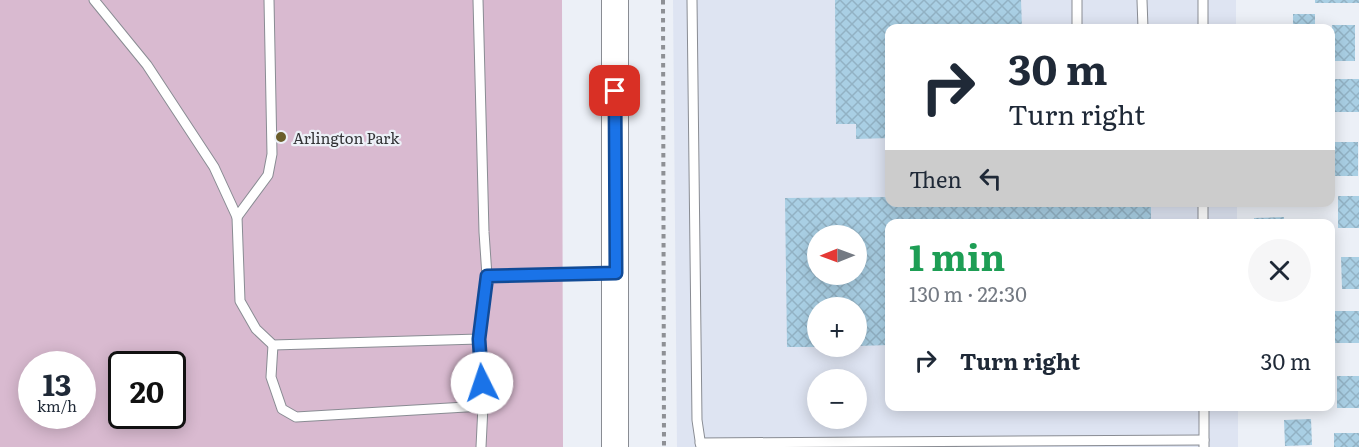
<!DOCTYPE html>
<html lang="en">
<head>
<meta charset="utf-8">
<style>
	:root { --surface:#fff; --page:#f6f6f7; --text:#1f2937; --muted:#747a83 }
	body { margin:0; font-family:Literata,serif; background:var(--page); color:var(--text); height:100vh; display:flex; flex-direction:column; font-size:22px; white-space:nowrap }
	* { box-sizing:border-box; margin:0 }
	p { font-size:20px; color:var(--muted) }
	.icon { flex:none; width:33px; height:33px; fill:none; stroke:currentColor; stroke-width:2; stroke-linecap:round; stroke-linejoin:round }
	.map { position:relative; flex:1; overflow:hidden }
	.panel { position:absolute; left:885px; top:219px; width:450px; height:192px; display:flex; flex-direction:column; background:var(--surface); border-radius:12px; box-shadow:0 3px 15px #0003 }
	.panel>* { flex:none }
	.hud { position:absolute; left:885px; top:24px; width:450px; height:183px; border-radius:12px; box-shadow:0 3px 15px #0003; background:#fff; color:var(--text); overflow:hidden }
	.needle { width:39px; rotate:269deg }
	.buttons { position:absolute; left:807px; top:225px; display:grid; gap:12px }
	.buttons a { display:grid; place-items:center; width:60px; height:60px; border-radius:50%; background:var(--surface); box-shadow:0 3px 15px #0003; font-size:30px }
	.speed { position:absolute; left:18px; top:351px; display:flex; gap:12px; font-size:30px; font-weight:700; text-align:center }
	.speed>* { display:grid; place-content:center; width:78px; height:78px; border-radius:50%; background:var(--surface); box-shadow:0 3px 15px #0003; line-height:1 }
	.speed small { font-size:15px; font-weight:400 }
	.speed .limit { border:3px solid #111; border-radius:9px; background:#fff; color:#111 }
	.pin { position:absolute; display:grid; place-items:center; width:51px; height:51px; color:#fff; margin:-26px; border-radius:12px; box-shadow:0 3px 9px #0006 }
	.me { position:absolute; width:66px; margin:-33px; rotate:356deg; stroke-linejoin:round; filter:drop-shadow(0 0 4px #0008) }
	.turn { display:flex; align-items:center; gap:21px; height:126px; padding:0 24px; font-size:27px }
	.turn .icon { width:78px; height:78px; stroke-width:2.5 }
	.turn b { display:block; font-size:42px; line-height:51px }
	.then { display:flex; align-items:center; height:57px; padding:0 24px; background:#0003; gap:12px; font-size:22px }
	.round { display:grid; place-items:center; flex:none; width:63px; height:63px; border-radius:32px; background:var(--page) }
	.overview { display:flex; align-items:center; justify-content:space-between; height:102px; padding:0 24px }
	h1 { font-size:36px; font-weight:700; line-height:45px; color:#1e9e55 }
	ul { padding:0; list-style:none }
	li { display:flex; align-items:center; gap:18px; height:78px; padding:0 24px }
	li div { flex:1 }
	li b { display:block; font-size:22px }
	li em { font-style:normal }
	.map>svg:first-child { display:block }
</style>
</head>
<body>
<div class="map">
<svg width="1359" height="447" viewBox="0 0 1359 447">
	<defs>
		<pattern id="building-cross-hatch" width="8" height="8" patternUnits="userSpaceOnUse" patternTransform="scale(1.5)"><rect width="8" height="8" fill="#a9cfe4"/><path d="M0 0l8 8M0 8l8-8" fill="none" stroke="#92b2c4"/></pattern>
	</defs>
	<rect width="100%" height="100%" fill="#ecf0f7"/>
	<path fill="#dee4f2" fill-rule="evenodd" d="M673 0H1236V28H890V202L1237 203V223L890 224V406L1238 407V447H677ZM818 236H856V274H818ZM818 308H856V346H818ZM818 380H856V418H818Z"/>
	<path fill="#d9bad0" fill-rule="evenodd" d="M0 0H562L563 447H0ZM32 364H82V416H32ZM122 364H172V416H122Z"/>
	<g fill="url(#building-cross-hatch)" fill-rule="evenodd">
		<path d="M835 0H1021L1022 28H890V138L856 139V124H836Z"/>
		<rect x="1315" y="0" width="44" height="3"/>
		<rect x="1293" y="14" width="22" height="14"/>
		<path d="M1332 25H1355V61H1330Z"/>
		<path d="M1331 79H1359V112H1332Z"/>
		<rect x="1330" y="142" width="28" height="34"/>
		<rect x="1338" y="196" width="21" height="32"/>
		<path d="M890 197V202H1151V224H890V345L856 346V308H818V347H787L785 198ZM818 236H856V274H818Z"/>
		<path d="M1284 217V224H1254V218Z"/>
		<path d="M1341 257H1359V289H1342Z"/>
		<path d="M1334 311H1359V343H1335Z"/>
		<rect x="1337" y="376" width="22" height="32"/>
		<path d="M1311 419 1312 445 1285 446 1284 420Z"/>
		<rect x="1334" y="433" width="25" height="14"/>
	</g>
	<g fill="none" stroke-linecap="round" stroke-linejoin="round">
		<defs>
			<g id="service">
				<path d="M94 0 147 65 214 167 237 217 268 175 272 154 269 0"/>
				<path d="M478 0 484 232 487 276"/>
				<path d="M692 0 697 420 701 447"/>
				<path d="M1077 0V28"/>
				<path d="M1142 0 1143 28"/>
				<path d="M1203 0V28"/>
				<path d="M1203 202V224"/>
				<path d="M237 217 240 301 256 329 273 345 479 339 487 276 612 273"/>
				<path d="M479 339 483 406 481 447"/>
				<path d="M273 345 271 377 282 409 296 417 483 406"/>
				<path d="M1204 406V447"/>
				<path d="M700 443 1204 440"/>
			</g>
			<path id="secondary" d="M615 447V0"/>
		</defs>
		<use href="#service" stroke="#898c93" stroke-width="11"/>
		<use href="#secondary" stroke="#898c93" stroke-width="28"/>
		<path stroke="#8e9095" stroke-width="4" stroke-dasharray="4.5 4.5" stroke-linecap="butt" d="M663 0 664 447"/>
		<use href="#service" stroke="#fff" stroke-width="9"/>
		<use href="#secondary" stroke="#fff" stroke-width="26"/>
	</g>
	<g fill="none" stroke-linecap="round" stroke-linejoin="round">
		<defs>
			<path id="route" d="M482 383 479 339 487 276 616 273 615 91"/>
		</defs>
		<use href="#route" stroke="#114b97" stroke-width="15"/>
		<use href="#route" stroke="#1a73e8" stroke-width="10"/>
	</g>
	<circle fill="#6a5d2a" stroke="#ecf0f7" stroke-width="2" cx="281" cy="137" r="6"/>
	<g text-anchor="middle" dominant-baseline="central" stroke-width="4.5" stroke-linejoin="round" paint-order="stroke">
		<g font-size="15" fill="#323336" stroke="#ecf0f7" text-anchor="start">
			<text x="293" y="137">Arlington Park</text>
		</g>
	</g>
</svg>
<div class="buttons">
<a><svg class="needle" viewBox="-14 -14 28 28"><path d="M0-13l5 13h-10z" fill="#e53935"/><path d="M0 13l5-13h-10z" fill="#747a83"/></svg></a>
<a>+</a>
<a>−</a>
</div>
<div class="speed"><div>13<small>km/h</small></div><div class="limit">20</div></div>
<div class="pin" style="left:615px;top:91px;background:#d93025"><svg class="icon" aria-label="arrive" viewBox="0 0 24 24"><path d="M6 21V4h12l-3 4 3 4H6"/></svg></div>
<svg class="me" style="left:482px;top:383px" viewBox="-20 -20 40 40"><circle r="19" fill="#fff"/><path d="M0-13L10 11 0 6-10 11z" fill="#1a73e8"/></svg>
<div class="hud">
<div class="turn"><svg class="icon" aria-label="right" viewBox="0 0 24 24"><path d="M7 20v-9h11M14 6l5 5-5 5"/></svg><div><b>30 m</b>Turn right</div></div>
<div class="then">Then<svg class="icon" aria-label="left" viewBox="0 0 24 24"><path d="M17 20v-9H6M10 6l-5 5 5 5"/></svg></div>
</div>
<section class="panel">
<div class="overview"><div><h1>1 min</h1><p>130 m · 22:30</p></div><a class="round"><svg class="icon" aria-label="close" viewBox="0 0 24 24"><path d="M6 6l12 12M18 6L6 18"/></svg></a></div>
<ul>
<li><svg class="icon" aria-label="right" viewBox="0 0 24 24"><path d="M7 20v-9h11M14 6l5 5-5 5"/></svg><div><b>Turn right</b></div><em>30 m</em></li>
</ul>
</section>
</div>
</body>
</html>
